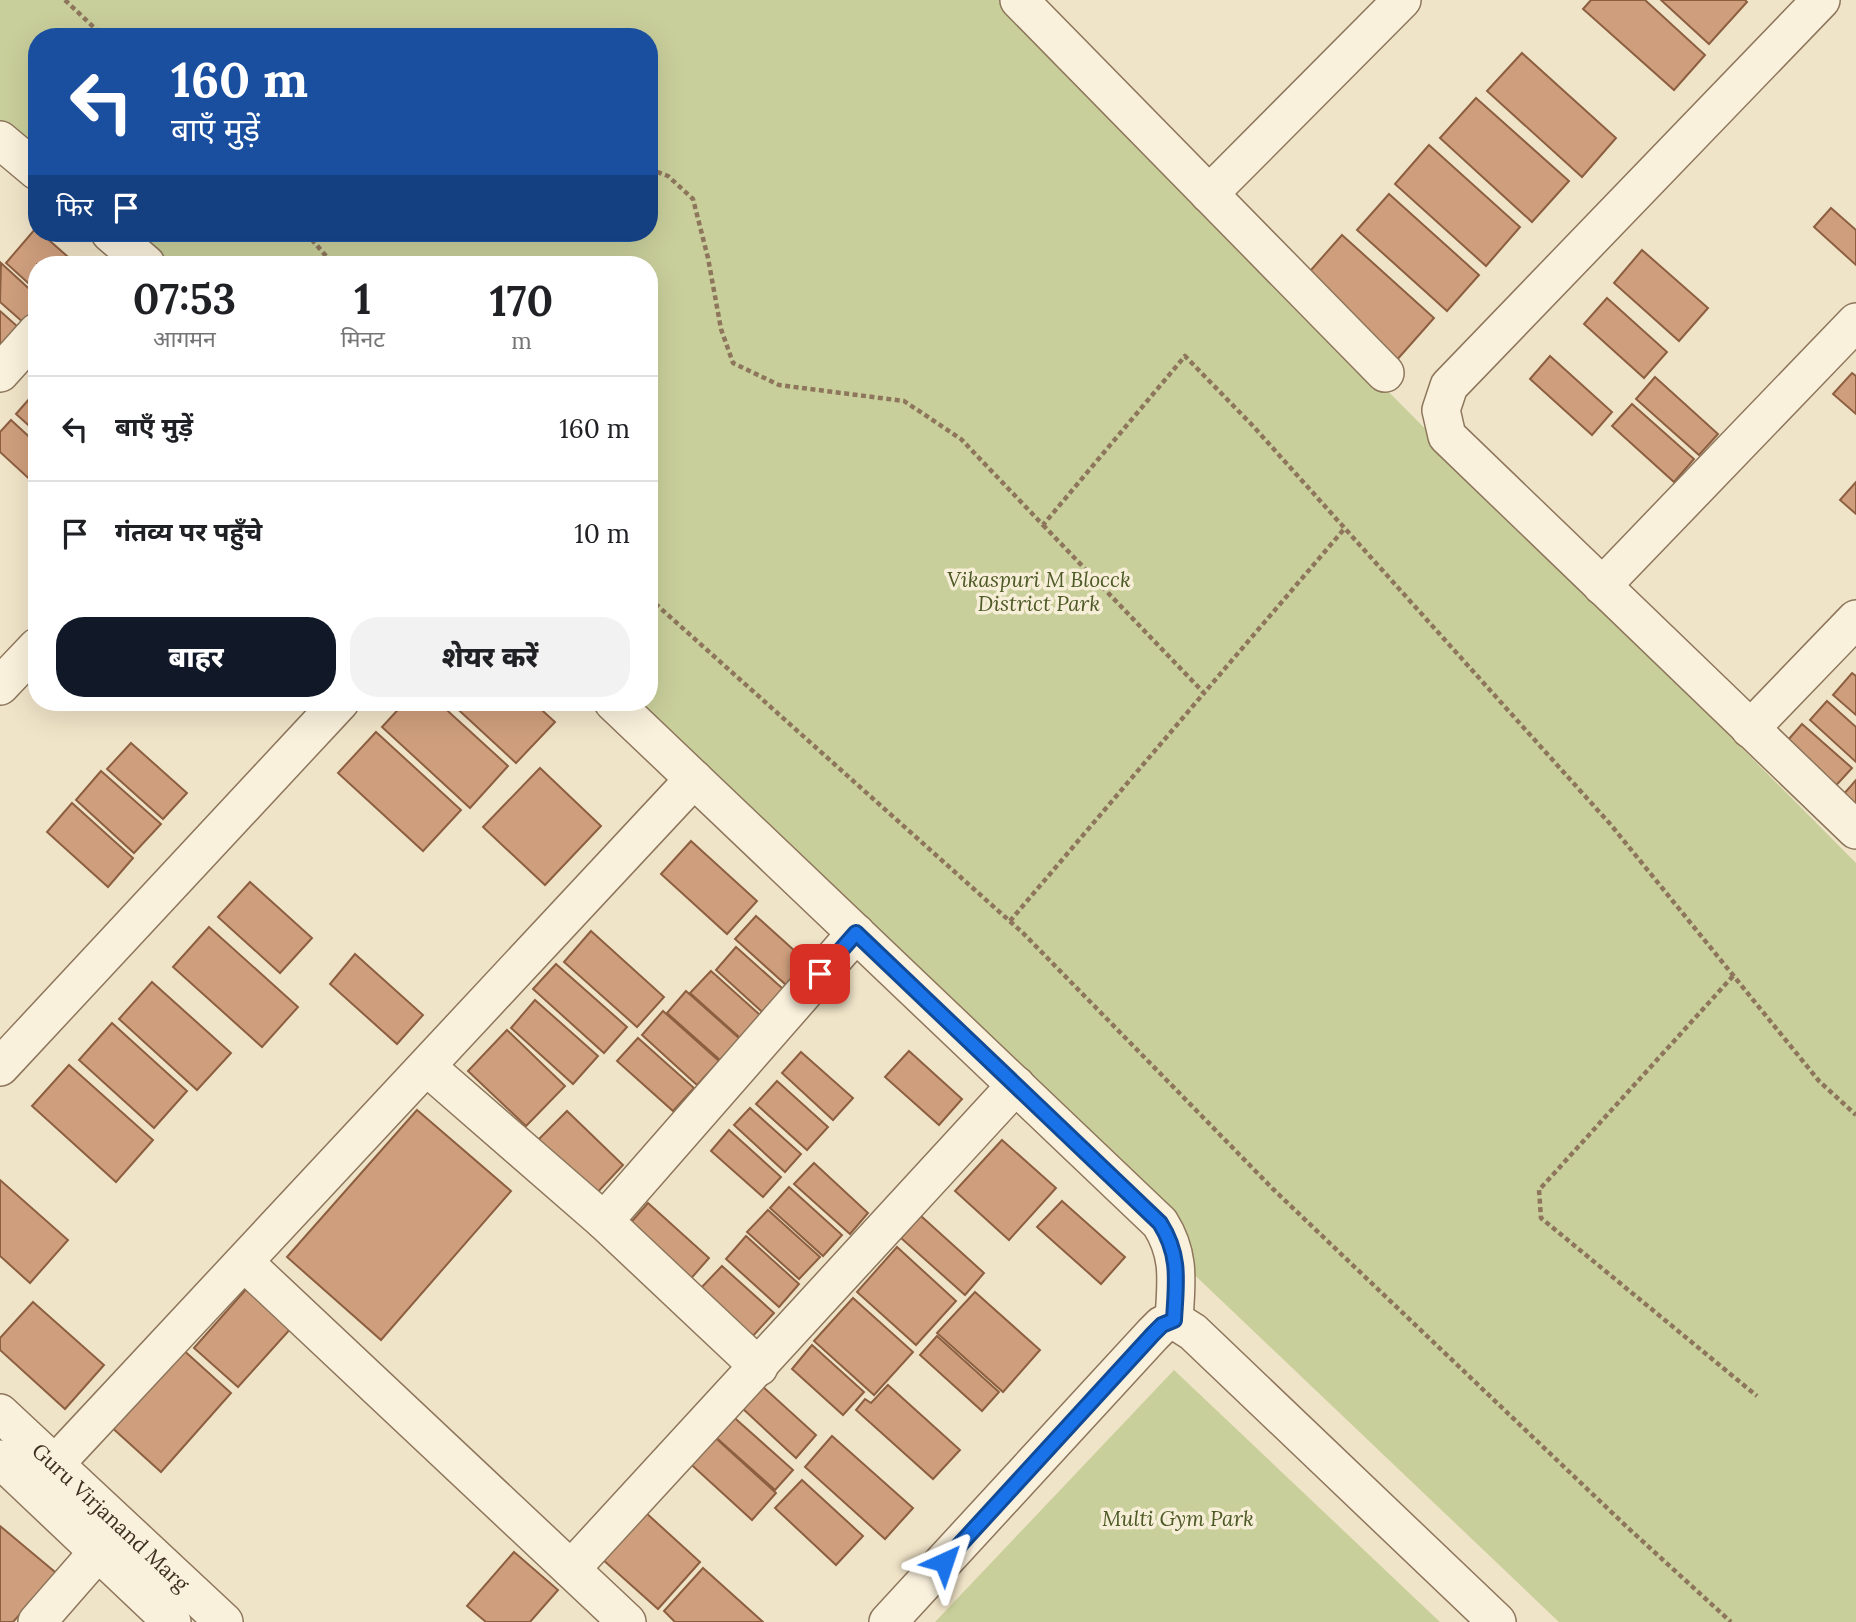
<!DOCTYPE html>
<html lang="hi">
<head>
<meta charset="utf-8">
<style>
	:root { --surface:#fff; --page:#f2f2f2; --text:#202124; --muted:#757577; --line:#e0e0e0; --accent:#111827 }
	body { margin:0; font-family:Lora,"Noto Sans Devanagari",serif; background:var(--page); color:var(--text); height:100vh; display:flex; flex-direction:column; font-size:26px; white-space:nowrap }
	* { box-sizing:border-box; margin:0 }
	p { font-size:23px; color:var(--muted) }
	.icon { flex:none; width:38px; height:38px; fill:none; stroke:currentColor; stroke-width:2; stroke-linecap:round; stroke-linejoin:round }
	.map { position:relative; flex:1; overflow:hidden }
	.details { position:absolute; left:28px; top:256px; width:630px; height:455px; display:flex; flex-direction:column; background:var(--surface); border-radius:28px; box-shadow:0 7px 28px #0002 }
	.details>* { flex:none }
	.top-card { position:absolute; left:28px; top:28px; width:630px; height:214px; border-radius:28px; box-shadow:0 7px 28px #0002; background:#1a4fa0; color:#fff; overflow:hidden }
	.pin { position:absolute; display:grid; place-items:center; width:60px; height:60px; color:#fff; margin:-30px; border-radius:14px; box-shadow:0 4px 10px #0006 }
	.me { position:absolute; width:77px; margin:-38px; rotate:42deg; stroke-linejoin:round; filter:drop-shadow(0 0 5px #0008) }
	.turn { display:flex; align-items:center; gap:24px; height:147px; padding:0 28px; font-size:32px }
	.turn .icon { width:91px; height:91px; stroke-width:2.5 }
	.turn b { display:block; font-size:49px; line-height:60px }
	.then { display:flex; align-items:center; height:66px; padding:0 28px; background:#0003; gap:14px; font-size:26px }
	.eta { display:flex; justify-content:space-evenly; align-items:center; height:119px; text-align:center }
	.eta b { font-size:42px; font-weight:800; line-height:49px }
	.cta { display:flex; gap:14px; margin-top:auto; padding:14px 28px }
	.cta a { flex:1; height:80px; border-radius:28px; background:var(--accent); color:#fff; font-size:28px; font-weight:800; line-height:80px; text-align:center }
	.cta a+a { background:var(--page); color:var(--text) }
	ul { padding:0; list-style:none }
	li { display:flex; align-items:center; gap:21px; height:105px; padding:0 28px; border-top:2px solid var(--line) }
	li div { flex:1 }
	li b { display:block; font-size:26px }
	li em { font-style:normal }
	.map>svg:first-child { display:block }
</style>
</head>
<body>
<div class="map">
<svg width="1856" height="1622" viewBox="0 0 1856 1622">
	<rect width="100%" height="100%" fill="#f0e4c8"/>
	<g fill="#c9cf9b">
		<path d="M0 0H1000L1856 863V1622H1559L593 702H649V264H134L101 233H649V37H37V172L0 137Z"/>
		<path d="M1174 1370 1440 1622H935Z"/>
	</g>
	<g fill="#cf9f7d" stroke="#8d5f41" stroke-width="2">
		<path d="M1591 0H1645L1705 55 1674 90 1583 9Z"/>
		<path d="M1661 0H1745L1747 2 1709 44Z"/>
		<path d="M1522 53 1616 138 1582 177 1487 91Z"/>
		<path d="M1476 98 1569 181 1532 222 1440 138Z"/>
		<path d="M1429 145 1520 227 1486 266 1395 184Z"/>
		<path d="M1389 194 1479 275 1447 311 1357 230Z"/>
		<path d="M1831 208 1856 230V265L1814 227Z"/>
		<path d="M36 228 37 233H41L76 264H37V291L6 263Z"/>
		<path d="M1342 235 1434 318 1395 362 1303 279Z"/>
		<path d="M1642 250 1708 308 1679 341 1614 283Z"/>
		<path d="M1 263 37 296V329L34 332 0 302Z"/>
		<path d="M1607 298 1667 352 1644 378 1584 324Z"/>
		<path d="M0 311 27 335 0 351Z"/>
		<path d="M1550 356 1612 412 1592 435 1530 379Z"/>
		<path d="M1852 373 1856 376V414L1833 394Z"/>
		<path d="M1655 377 1718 434 1699 455 1636 399Z"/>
		<path d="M37 390V433L16 414Z"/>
		<path d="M1632 404 1694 459 1674 482 1612 426Z"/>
		<path d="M11 420 37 444V486L0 452V432Z"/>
		<path d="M1856 482V514L1840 500Z"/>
		<path d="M1852 673 1856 676V715L1833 695Z"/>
		<path d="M1827 701 1856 727V762L1810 720Z"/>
		<path d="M405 702H438L508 766 470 808 382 727Z"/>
		<path d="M450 702H533L555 722 516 763Z"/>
		<path d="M1802 724 1852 768 1830 792 1781 748Z"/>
		<path d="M376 732 461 810 423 851 338 773Z"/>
		<path d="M131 743 187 793 163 819 107 769Z"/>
		<path d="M540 768 601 826 545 885 483 827Z"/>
		<path d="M101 771 161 824 134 853 76 800Z"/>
		<path d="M1856 780V820L1836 803Z"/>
		<path d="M72 803 133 858 108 887 47 832Z"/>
		<path d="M691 841 757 901 727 934 661 874Z"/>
		<path d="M250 882 312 938 280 973 218 917Z"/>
		<path d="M756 916 816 970 795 993 735 939Z"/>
		<path d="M209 927 298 1007 262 1047 173 967Z"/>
		<path d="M591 931 664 997 637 1027 564 962Z"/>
		<path d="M736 947 792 997 771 1020 716 970Z"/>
		<path d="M355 954 423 1015 397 1044 330 984Z"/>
		<path d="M556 964 627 1027 604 1053 533 989Z"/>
		<path d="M711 971 769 1023 748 1045 690 993Z"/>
		<path d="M152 982 231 1053 197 1090 119 1019Z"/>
		<path d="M686 991 740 1039 720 1060 667 1013Z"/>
		<path d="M535 1000 598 1056 573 1084 511 1028Z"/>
		<path d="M663 1011 719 1061 697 1085 642 1035Z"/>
		<path d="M112 1023 187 1091 154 1128 79 1060Z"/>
		<path d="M507 1030 565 1086 526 1126 468 1071Z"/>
		<path d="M638 1038 694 1088 673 1111 617 1061Z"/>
		<path d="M909 1051 962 1099 939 1125 885 1077Z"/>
		<path d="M801 1052 853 1098 833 1120 782 1073Z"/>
		<path d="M69 1065 153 1140 116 1182 32 1106Z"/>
		<path d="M777 1081 828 1127 807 1150 756 1104Z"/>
		<path d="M750 1108 801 1154 785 1172 734 1125Z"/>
		<path d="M417 1110 511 1191 381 1340 287 1257Z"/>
		<path d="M567 1111 623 1165 593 1197 536 1142Z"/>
		<path d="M729 1130 781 1177 763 1197 711 1151Z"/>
		<path d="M1002 1140 1056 1188 1009 1240 955 1191Z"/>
		<path d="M814 1163 868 1213 850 1234 794 1184Z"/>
		<path d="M0 1180 68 1240 30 1283 0 1256Z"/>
		<path d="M789 1187 842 1235 823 1256 770 1208Z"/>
		<path d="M1062 1201 1125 1257 1101 1284 1037 1227Z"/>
		<path d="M648 1203 709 1258 687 1283 626 1228Z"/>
		<path d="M768 1210 820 1257 799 1279 747 1232Z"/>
		<path d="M921 1216 984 1273 965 1295 901 1238Z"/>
		<path d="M746 1236 799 1284 779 1307 726 1259Z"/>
		<path d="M897 1247 956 1301 916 1345 857 1292Z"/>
		<path d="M722 1266 774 1313 751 1338 699 1290Z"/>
		<path d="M249 1286 293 1326 238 1387 194 1348Z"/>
		<path d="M975 1292 1040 1350 1003 1392 937 1333Z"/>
		<path d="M853 1298 913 1352 874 1395 814 1341Z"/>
		<path d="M33 1302 104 1365 65 1409 0 1350V1338Z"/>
		<path d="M937 1336 999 1392 982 1411 920 1355Z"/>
		<path d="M812 1345 864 1392 843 1415 792 1369Z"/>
		<path d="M180 1347 231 1393 161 1472 109 1425Z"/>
		<path d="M888 1385 960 1450 933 1479 856 1410 865 1399 871 1403Z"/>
		<path d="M762 1386 816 1435 796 1458 742 1408Z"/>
		<path d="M729 1413 793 1470 775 1490 711 1433Z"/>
		<path d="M708 1431 776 1493 752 1520 684 1458Z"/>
		<path d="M832 1436 913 1508 885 1539 805 1467Z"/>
		<path d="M802 1480 863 1536 836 1565 775 1508Z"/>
		<path d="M645 1512 700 1562 658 1609 602 1559Z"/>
		<path d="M0 1526 55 1572V1575L13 1622H0Z"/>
		<path d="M514 1552 558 1590 530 1622H486L467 1606Z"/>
		<path d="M703 1568 763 1622H675L664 1611Z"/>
	</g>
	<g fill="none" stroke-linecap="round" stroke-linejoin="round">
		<defs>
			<g id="minor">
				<path d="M1019 0 1385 373"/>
				<path d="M1821 0 1449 386 1441 410 1447 436 1856 830"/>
				<path d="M0 140 37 171"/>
				<path d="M1209 194 1402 0"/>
				<path d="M110 233 146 264"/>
				<path d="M0 373 37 332"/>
				<path d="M1602 586 1856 322"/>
				<path d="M0 686 37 647"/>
				<path d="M613 702 1160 1223C1181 1256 1176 1283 1174 1320"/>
				<path d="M1750 729 1856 619"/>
				<path d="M0 1067 340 702"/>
				<path d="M427 1067 604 1221"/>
				<path d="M244 1262 627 1622"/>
				<path d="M759 1367 604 1221 856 933"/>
				<path id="s1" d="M0 1413 224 1622"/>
				<path d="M0 1459 172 1622"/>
				<path d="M55 1464 694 779"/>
				<path d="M571 1569 1016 1085"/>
				<path d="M37 1622 98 1552"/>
				<path d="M888 1622 1153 1334 1162 1325 1174 1320 1193 1332 1497 1622"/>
			</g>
		</defs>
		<use href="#minor" stroke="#8d765c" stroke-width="40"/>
		<g stroke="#8d765c" stroke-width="4.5" stroke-dasharray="5 3.5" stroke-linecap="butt">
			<path d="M65 0 104 37"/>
			<path d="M649 169 668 176 693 199 708 258 721 329 733 363 779 385 904 401 961 439 1043 525 1185 356 1253 426 1611 825 1819 1081 1856 1115"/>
			<path d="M306 233 333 264"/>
			<path d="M1043 525 1204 693 1345 528"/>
			<path d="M649 598 1023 933 1273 1189 1627 1527 1731 1622"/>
			<path d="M1010 921 1204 693"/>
			<path d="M1733 976 1539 1190 1541 1218 1757 1396"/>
		</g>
		<use href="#minor" stroke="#faf1dc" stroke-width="37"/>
	</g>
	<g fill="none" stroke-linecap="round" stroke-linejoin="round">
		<defs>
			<path id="route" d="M820 974 856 933 1160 1223C1181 1256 1176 1283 1174 1320L1162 1325 1153 1334 944 1562"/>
		</defs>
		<use href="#route" stroke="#114b97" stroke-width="18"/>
		<use href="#route" stroke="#1a73e8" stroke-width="12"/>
	</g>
	<g text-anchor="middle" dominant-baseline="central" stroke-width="7" stroke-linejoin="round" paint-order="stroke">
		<g font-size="21" font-style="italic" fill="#4d5a26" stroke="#f7eed8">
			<text x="1039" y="579">Vikaspuri M Blocck<tspan x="1039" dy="24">District Park</tspan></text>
			<text x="1178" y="1518">Multi Gym Park</text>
		</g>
		<g font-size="21" fill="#3d2e20" stroke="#f7eed8">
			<text stroke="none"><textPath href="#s1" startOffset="152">Guru Virjanand Marg</textPath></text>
		</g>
	</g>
</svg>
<div class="pin" style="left:820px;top:974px;background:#d93025"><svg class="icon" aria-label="arrive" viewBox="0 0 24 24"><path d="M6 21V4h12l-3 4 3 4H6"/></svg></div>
<svg class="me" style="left:944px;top:1562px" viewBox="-20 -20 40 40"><path d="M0-17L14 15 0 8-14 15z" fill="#1a73e8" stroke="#fff" stroke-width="4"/></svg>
<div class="top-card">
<div class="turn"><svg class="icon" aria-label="left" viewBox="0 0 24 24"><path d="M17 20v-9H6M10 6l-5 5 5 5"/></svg><div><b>160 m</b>बाएँ मुड़ें</div></div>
<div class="then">फिर<svg class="icon" aria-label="arrive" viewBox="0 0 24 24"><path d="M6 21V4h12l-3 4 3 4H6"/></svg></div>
</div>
<section class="details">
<div class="eta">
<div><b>07:53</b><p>आगमन</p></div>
<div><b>1</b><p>मिनट</p></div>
<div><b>170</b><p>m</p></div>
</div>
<ul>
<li><svg class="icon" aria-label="left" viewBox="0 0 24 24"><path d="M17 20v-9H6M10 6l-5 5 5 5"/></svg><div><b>बाएँ मुड़ें</b></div><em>160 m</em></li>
<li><svg class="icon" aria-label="arrive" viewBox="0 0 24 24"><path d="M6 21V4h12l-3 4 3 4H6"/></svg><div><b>गंतव्य पर पहुँचे</b></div><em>10 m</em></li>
</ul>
<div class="cta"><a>बाहर</a><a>शेयर करें</a></div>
</section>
</div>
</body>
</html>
